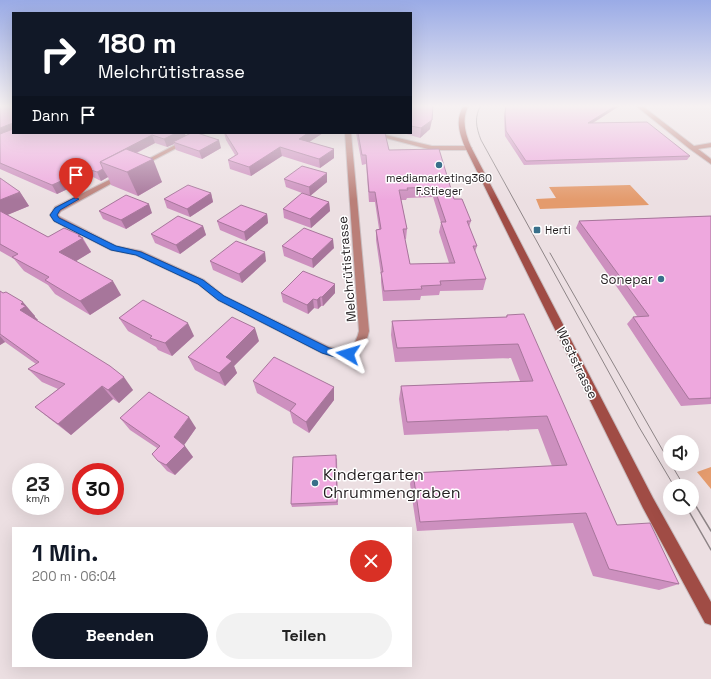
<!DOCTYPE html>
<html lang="de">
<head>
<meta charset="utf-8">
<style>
	:root { --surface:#fff; --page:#f2f2f2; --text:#222; --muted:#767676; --accent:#111827 }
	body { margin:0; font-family:"Space Grotesk",sans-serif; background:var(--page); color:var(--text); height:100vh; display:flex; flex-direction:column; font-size:15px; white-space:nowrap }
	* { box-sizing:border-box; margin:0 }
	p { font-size:13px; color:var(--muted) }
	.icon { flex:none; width:22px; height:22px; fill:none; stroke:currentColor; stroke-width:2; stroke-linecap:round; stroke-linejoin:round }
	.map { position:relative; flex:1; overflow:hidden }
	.sheet { position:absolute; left:12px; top:527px; width:400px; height:140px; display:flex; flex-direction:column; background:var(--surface); border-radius:0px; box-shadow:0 4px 16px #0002 }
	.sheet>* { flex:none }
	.hud { position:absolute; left:12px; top:12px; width:400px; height:122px; border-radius:0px; box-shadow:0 4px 16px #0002; background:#111827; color:#fff; overflow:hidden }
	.controls { position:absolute; left:663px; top:435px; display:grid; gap:8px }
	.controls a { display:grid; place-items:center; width:36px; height:36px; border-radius:50%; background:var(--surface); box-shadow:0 4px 16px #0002; font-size:20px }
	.speed { position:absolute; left:12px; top:463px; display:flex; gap:8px; font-size:20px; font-weight:700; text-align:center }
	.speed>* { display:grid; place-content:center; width:52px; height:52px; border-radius:50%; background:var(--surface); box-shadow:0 4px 16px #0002; line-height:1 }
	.speed small { font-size:10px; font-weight:400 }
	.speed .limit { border:6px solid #d22; background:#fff; color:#111 }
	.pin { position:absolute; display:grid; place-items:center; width:34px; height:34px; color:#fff; margin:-41px -17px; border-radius:50% 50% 50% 0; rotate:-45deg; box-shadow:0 0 4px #0007 }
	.pin .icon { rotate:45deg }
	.me { position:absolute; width:44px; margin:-22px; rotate:277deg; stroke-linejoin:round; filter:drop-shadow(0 0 3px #0008) }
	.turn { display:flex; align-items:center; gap:14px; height:84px; padding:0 20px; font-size:18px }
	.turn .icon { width:52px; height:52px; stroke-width:2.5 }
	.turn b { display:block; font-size:28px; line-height:34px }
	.then { display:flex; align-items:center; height:38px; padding:0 20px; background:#0003; gap:8px; font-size:15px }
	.round { display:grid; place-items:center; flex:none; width:42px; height:42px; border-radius:21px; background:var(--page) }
	.headline { display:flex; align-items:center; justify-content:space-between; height:68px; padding:0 20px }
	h1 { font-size:24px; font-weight:600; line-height:30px; color:var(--accent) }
	.primary-button { display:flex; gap:8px; margin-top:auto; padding:8px 20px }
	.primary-button a { flex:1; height:46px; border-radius:24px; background:var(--accent); color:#fff; font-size:16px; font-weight:600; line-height:46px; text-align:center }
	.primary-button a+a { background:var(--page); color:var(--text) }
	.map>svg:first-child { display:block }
</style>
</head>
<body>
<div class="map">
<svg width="711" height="679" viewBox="0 0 711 679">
	<rect width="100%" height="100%" fill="#ecdfe2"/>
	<g fill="#e49b6d">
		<path d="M630 185 649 205 540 209 536 199 556 198 549 187Z"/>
		<path d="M711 467V489L697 472Z"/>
	</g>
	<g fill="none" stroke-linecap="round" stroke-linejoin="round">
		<defs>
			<g id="minor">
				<path d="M635 105H641L694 146 711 143V147L698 149 711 159V164L690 149Z"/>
				<path d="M198 133H205L144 165 139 164Z"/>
				<path d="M345 133H351L369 331C363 359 347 361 322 353L218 300 198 284 136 255 111 250 54 221 50 215 55 207 119 175H123V177L61 211 58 215 60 217 116 246 141 251 204 280 224 296 329 347C346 352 355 349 359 331Z"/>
				<path d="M367 133H377L432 146H469L472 148 469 150H432Z"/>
			</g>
			<path id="secondary" d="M464 105H469C461 119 465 133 471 147L653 498 711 602V625L705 623 643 508 465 147C459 132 455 119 464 105Z"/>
		</defs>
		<use href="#minor" stroke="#c8bcbf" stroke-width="2"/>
		<use href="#secondary" stroke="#c8bcbf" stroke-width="2"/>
		<use href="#minor" fill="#ba7f78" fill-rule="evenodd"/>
		<use href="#secondary" fill="#a04c45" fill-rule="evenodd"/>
		<g stroke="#8d8486" stroke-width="1">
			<path d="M481 105C474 117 476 127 481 140L639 427 674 486"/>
			<path d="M550 253 670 463"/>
			<path d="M671 464 684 486"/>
			<path d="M692 500 695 504"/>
		</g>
		<g stroke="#8d8486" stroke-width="1.5">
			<path d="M694 503 711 531"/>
			<path d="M687 508 711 550"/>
		</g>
	</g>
	<g fill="#cd90bf" fill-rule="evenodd">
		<path d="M0 105 13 133 186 135 221 148 202 159 176 150 174 144 167 147 155 143 137 153 162 182 138 196 111 185 108 177 101 181 93 177 57 194 0 169Z"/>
		<path d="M411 105 430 129 420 138 403 133H411Z"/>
		<path d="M506 105H621L593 123 690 156 687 160 524 165 505 136 504 117Z"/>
		<path d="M224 133H323L309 142 334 158 320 168 282 156 251 176 230 169 228 160 235 155 226 140Z"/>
		<path d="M356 133H385L389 150 454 199 471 221 469 227 477 246 475 252 486 279 483 290 440 291 439 295 421 296 420 300 383 301 381 282V275L376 240V230L379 229 375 202H369L366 164 362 165ZM433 197 441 223 439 232 449 263 410 264 405 239H406L407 229 401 200H406L407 198Z"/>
		<path d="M0 178 20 192 29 206 7 215 48 237 83 238 91 252 76 261 121 295 90 315 55 294 48 285 24 271 14 259 0 251Z"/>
		<path d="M284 179 327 182 310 196 286 187Z"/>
		<path d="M211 193 213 202 190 217 167 208 164 199Z"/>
		<path d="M329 202 330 211 311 228 284 218 283 209Z"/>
		<path d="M99 211 152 213 126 229 103 219Z"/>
		<path d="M267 214 268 223 246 241 220 230 217 221Z"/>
		<path d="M711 216V404L681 406 627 324 633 317 637 316 576 228 579 221Z"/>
		<path d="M203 226 206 235 180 254 155 243 151 234Z"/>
		<path d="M282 246 334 248 313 268 284 256Z"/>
		<path d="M210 261H266L242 283 213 270Z"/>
		<path d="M335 284V293L323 306H321L318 309 314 308 308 314 283 302 281 293Z"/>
		<path d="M0 291 35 316V317L38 320H37L133 390 119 403 113 399 71 435 50 419 35 407 58 389 42 382 28 369 36 364 5 342 0 345Z"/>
		<path d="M507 315 617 525 679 584 659 590 593 576 573 523 417 531 410 484 413 473 552 466 538 429 404 435 399 399 401 386 520 381 511 358 395 362 391 335 392 321 506 317Z"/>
		<path d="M119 318 194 336 172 356 158 350 156 347 128 331Z"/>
		<path d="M259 341 234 366 237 373 225 386 195 370 188 357Z"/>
		<path d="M253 381 334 387V400L309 433 293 423 290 412 257 393Z"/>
		<path d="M120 418 196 428 184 445 193 457 175 475 167 471 152 454 157 448 130 430Z"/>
		<path d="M337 458 338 505 292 507 291 504Z"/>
	</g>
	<g fill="#a7769b">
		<path d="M617 105H621L586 127 588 123Z"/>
		<path d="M432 120 430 129 420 138 421 128Z"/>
		<path d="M13 123V133L0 137V128Z"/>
		<path d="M175 133H185L186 137 173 142 174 144 167 147 164 139Z"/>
		<path d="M308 133H323L300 148 299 139Z"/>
		<path d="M152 135 155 143 122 160 111 156Z"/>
		<path d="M219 140 221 148 202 159 199 151Z"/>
		<path d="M280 147 282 156 251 176 249 167Z"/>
		<path d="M334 149V158L320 168 319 159Z"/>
		<path d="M153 159 162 182 138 196 127 172Z"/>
		<path d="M88 169 93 177 57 194 52 185Z"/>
		<path d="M103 169 108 177 101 181 97 172Z"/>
		<path d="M327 173V182L310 196 309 187Z"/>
		<path d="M20 192 29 206 0 218V200Z"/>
		<path d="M211 193 213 202 190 217 187 209Z"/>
		<path d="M329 202 330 211 311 228 310 219Z"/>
		<path d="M149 204 152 213 126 229 121 220Z"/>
		<path d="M267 214 268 223 246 241 244 232Z"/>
		<path d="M203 226 206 235 180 254 176 245Z"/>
		<path d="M80 235 91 252 68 266 59 252Z"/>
		<path d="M333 239 334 248 313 268 312 259Z"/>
		<path d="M265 252 266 261 242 283 239 274Z"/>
		<path d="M113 281 121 295 90 315 80 301Z"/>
		<path d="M335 284V293L323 306 322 297Z"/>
		<path d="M320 297 321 306 318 309 317 300Z"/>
		<path d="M313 299 314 308 308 314 307 305Z"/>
		<path d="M23 302 35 316V317L38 320 32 323 20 310 21 304Z"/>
		<path d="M188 323 194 336 172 356 165 343Z"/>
		<path d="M255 328 259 341 234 366 237 373 225 386 219 373 226 357Z"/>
		<path d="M0 336 5 342 0 345Z"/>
		<path d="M124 377 133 390 119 403 108 390Z"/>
		<path d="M102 386 113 399 71 435 58 424Z"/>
		<path d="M334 387V400L309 433 306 422Z"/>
		<path d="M189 417 196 428 182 448 174 437Z"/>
		<path d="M185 446 193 457 175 475 166 465Z"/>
	</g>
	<g fill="#eea8de" stroke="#a7769b" fill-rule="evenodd">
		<path d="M0 105H13V123L0 128Z"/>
		<path d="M411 105H433L432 120 421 128 411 126Z"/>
		<path d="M506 105H617L588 123 647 122 690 156 526 161 506 131 505 113Z"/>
		<path d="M13 129V133H176L164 139 152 135 100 162 103 169 97 172 88 169 52 185 0 163V134Z"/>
		<path d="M191 133H197L219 140 199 151 173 142Z"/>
		<path d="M225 133H308L299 139 334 149 319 159 280 147 249 167 228 160 238 154Z"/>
		<path d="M358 133H385L389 150 439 149 454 199H462L471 221H467L477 246H473L486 279 440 281 441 285 421 286 422 289 384 291 381 272H383L376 230 381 229 375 192H369L366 155H362ZM434 187 446 222H441L455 263 410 264 403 229H407L399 190H408L407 188Z"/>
		<path d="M126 149 153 159 127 172 100 162Z"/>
		<path d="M302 166 327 173 309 187 284 179Z"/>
		<path d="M0 178 20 192 0 200Z"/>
		<path d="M188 185 211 193 187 209 164 199Z"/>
		<path d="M302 193 329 202 310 219 283 209Z"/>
		<path d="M126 195 149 204 121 220 99 211Z"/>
		<path d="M241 205 267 214 244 232 217 221Z"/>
		<path d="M0 211 48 237 64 228 80 235 78 236 83 238 59 252 113 281 80 301 45 280 49 277 12 257 18 254 0 244Z"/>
		<path d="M178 216 203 226 176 245 151 234Z"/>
		<path d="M711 216V398L689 399 633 317 649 316 579 221Z"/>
		<path d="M304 228 333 239 312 259 282 246Z"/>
		<path d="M236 241 265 252 239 274 210 261Z"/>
		<path d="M303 271 335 284 322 297H320L317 300 313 299 307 305 281 293Z"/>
		<path d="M0 291 3 293 6 292 23 302 21 304 26 306 20 310 110 366 124 377 108 390 102 386 58 424 35 407 65 384 28 369 39 362 0 334Z"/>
		<path d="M143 300 188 323 165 343 150 338 152 336 119 318Z"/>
		<path d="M524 314 617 525 650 523 679 584 609 569 586 513 420 522 413 473 567 465 547 416 407 422 401 386 533 381 518 344 397 348 392 321 507 317V315Z"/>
		<path d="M232 317 255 328 226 357 232 361 219 373 188 357Z"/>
		<path d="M274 357 334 387 306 422 290 411 296 404 253 381Z"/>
		<path d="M149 392 189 417 174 437 185 446 166 465 158 461 152 454 160 446 120 418Z"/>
		<path d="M336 455 337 502 291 504 293 457Z"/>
	</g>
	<linearGradient id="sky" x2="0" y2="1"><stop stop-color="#9aabe6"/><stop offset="0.53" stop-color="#f6f1f2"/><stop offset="1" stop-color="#f6f1f2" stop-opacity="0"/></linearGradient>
	<rect width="711" height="200" fill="url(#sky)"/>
	<path fill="#1a73e8" stroke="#114b97" d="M74 198 79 199 60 210 57 215 59 218 116 246 141 252 203 280 224 296 329 348 338 350 351 351 352 354 351 356 338 358 322 353 218 300 198 284 136 255 111 250 54 221 50 215 55 208Z"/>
	<g fill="#396f8a" stroke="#fff" stroke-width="1.5">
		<circle cx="439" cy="165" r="4"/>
		<rect x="533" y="226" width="8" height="8" rx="2"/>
		<circle cx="661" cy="279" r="4"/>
		<circle cx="315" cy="483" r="4"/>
	</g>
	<g text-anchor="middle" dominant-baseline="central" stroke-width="3" stroke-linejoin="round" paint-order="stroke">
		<g font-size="11" fill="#231e20" stroke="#fff">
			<text x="439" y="178">mediamarketing360<tspan x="439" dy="13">F.Stieger</tspan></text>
			<text x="545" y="230" text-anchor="start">Herti</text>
		</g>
		<g font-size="13" fill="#231e20" stroke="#fff">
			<text transform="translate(347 269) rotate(-95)">Melchrütistrasse</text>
			<text transform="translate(577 363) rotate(64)">Weststrasse</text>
		</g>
		<g font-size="13" fill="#231e20" stroke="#fff" text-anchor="end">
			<text x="653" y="279">Sonepar</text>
		</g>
		<g font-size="16" fill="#231e20" stroke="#fff" text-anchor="start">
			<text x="323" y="474">Kindergarten<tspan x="323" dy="18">Chrummengraben</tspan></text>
		</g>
	</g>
</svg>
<div class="controls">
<a><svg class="icon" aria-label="sound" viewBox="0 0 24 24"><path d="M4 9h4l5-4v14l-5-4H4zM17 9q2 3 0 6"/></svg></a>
<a><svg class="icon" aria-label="search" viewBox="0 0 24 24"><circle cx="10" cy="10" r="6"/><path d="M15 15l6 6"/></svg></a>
</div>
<div class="speed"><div>23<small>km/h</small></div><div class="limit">30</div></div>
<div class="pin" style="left:76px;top:199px;background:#d93025"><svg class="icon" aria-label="arrive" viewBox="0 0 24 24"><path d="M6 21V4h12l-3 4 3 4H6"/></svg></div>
<svg class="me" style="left:348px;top:354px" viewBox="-20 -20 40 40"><path d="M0-17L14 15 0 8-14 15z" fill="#1a73e8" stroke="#fff" stroke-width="4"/></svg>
<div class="hud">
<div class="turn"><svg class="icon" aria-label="right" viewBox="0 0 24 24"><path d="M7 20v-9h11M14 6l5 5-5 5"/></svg><div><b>180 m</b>Melchrütistrasse</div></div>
<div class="then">Dann<svg class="icon" aria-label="arrive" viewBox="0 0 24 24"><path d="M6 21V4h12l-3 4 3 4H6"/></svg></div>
</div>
<section class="sheet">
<div class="headline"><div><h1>1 Min.</h1><p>200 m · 06:04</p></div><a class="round" style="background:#d93025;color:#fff"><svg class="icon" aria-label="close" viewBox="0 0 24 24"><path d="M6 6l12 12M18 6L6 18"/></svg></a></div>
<div class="primary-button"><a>Beenden</a><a>Teilen</a></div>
</section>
</div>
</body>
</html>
